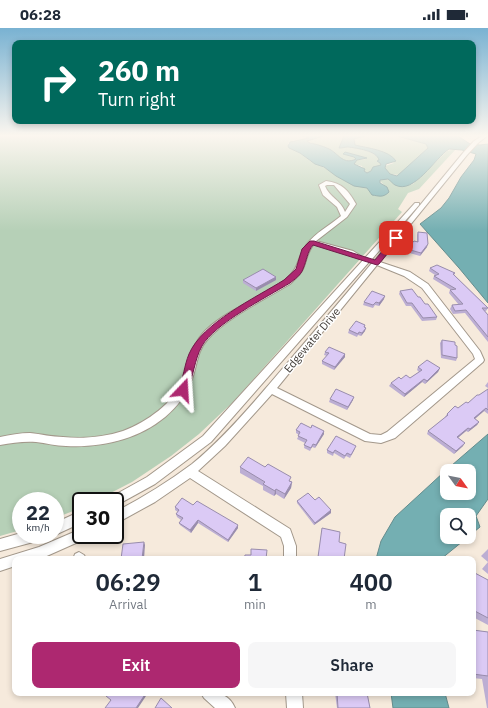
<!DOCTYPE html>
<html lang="en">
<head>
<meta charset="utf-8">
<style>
	:root { --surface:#fff; --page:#f6f6f7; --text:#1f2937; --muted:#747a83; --accent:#ad2870 }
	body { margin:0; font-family:"IBM Plex Sans",sans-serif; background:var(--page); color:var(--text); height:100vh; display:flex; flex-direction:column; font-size:15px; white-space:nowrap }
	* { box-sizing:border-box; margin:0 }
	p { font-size:13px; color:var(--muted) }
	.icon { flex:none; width:22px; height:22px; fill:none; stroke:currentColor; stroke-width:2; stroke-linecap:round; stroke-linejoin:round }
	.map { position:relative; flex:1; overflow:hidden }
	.drawer { position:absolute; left:12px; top:528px; width:464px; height:140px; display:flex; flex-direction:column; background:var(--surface); border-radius:8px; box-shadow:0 2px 6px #0003 }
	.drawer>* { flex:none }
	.top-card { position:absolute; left:12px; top:12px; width:464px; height:84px; border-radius:8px; box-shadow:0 2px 6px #0003; background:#00695c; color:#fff; overflow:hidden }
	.needle { width:26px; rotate:123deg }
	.fabs { position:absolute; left:440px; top:436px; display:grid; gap:8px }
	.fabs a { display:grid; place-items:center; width:36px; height:36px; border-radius:8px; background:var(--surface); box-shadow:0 2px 6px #0003; font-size:20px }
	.speed { position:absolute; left:12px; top:464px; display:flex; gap:8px; font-size:20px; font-weight:700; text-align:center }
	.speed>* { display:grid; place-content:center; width:52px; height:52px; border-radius:50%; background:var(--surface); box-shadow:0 2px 6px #0003; line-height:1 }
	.speed small { font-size:10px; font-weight:400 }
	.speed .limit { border:2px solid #111; border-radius:6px; background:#fff; color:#111 }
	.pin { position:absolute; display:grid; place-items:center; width:34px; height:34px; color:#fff; margin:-17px; border-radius:8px; box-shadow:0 2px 6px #0006 }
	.me { position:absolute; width:44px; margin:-22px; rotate:20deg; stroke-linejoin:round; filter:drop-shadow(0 0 3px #0008) }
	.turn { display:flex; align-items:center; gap:14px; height:84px; padding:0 20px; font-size:18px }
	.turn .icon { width:52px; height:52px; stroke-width:2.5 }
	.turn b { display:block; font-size:28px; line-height:34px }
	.eta { display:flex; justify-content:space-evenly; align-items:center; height:68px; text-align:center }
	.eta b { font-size:24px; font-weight:600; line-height:28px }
	.button { display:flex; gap:8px; margin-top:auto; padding:8px 20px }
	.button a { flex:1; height:46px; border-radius:8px; background:var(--accent); color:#fff; font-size:16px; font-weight:600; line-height:46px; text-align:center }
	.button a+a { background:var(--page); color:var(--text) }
	.status { display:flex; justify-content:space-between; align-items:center; height:28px; padding:0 20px; background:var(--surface); direction:ltr }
	.status svg { height:11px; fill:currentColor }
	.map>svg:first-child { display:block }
</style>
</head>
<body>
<div class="status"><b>06:28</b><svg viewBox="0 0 49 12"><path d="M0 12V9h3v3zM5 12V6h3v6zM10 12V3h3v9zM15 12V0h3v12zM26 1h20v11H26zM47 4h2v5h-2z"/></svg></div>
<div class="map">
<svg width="488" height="680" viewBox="0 0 488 680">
	<rect width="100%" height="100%" fill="#f6eadc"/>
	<g fill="#b6d0b7">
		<path d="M0 108H302L309 111 294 112 288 115 289 120 300 125 310 133 367 160 371 164 384 157 380 153 382 151C395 150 397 162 413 156L447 123 456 121 419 161 408 165 398 181 402 184 233 374 199 406 171 428 132 454 95 473H81V480L55 490V473H21V502L0 508Z"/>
		<path d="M322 108H344L341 119 342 120C353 117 373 123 380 131L377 133 380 135 381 137 367 145 364 143 362 138 353 136 357 132 366 131 364 129 343 126 354 129 356 131 350 133 341 131 333 123 307 113Z"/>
		<path d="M365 108H397L426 116 428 120 399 147 390 146 386 142 385 138 394 135 378 123 355 117 353 112Z"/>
	</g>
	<g fill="#74afb2" stroke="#648c8d" fill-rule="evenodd">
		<path d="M302 108H323L307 113 310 115C316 116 326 119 331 122 339 127 344 137 356 131L354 129 343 126 345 124 367 130 357 132 354 136 365 141 364 143 367 145 371 143 373 139 381 137 380 135 377 133 379 132C377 123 357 120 348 119 345 119 343 120 339 120L344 108H365L354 111 355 117C367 120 389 122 396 133L386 136 385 140 390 146 397 148 428 120 426 116 397 108H458L470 116 480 117 488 116V275L459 240 420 196 441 180 449 170 461 149 474 132 476 126 462 122 449 121C435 130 414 167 395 157 393 156 391 153 388 151L380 152V155L387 159 389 164C383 170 379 168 372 167L367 160 354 158 336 148 324 139 315 136 300 125 289 120 288 118 290 114 309 110Z"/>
		<path d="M488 406V471L476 488 480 499 469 508V487H447V509H468L441 531H376L381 513 395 489 444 444ZM447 443H469V465H447Z"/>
		<path d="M391 665H445L449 680H393Z"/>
	</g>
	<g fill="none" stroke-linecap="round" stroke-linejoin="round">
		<defs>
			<g id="minor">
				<path d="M482 108H487L478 115 467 127 380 234 410 244 428 256 480 323 484 332 483 334 395 410 381 415 365 413 272 366 225 418 198 443 290 501 296 518V531H284V518L281 509 190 450 155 474 115 496V484C142 470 168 454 192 436 219 414 243 387 266 360 301 319 337 277 372 235L369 234 211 414 155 456 115 478V473H109L111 469 147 449 203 408 415 175H419V177L372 231 375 232 463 125 474 113ZM377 237 404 248 422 260 473 326 475 331 387 404 381 407 370 406 277 360Z"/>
				<path d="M326 153C342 155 348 162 356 176L347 189 316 213 353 223 361 228 358 230 349 225 314 216C307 224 307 232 303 241 300 247 295 251 290 256 265 271 225 291 207 312 197 323 197 338 192 351 182 381 153 402 124 411 105 417 85 419 66 418 56 418 46 415 36 414 24 413 12 415 0 417V409C10 407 20 405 30 405 41 406 52 409 63 409 82 411 105 409 123 403 147 394 174 375 183 351 191 332 190 318 206 302 228 281 260 271 285 252 301 239 296 231 306 217 316 204 329 198 341 188L337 179 323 167 319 157ZM327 157H334L350 176 345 184C341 172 329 169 325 158Z"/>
				<path d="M81 483V495L55 507V495Z"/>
				<path d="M81 501V507H87L85 511 40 531H15V538L0 543V531L39 519Z"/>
				<path d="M21 505V507H43L41 511 37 513 0 523V511Z"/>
				<path d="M79 524 84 527 86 531H73L75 526Z"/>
				<path d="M201 665C216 665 228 664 235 680H215L204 670Z"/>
				<path d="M286 665H302L303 680H287Z"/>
			</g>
		</defs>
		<use href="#minor" stroke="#a3988b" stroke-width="2"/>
		<use href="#minor" fill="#fff" fill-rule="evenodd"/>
	</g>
	<g fill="#bcaed3">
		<path d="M418 204 427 219 420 228 406 224 407 221 417 214V207Z"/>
		<path d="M430 240 455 245 454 247 488 280 486 283H485L488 287V314L465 285 453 286 450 281 452 277H459L449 265 450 262H451L433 251 434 248 435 247 429 243Z"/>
		<path d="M243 252H276L256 263 243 255Z"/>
		<path d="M400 263 418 269 425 276 437 289 436 292 422 293 411 278H406L399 266Z"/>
		<path d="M384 271 379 278 375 277 373 280 363 277 364 274Z"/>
		<path d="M365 297V303L361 308 358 307 357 309 348 305 349 302Z"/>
		<path d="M442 312 457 330 456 333 441 330 440 315Z"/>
		<path d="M325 324 345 326V329L334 342 322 336V333L327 328 324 327Z"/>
		<path d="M418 339 440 340 438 344 425 356 422 354 404 369 389 358 391 355 401 351 410 350 419 344 417 342Z"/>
		<path d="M488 354V360L485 358Z"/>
		<path d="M488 361V386L484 383 475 391 479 394 477 397 468 404 466 403 458 410 463 418 454 426 427 406 428 403 446 389H445L447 386 468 375Z"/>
		<path d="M330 371 353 372 347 382 329 374Z"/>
		<path d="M296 402 324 406 315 420 312 419 310 423 304 420 305 415 297 411 299 407 296 405Z"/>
		<path d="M355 421 350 430 346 428 344 431 334 425 333 428 327 425V422Z"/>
		<path d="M240 439 291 453 292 454 291 460 284 471 276 466 274 468 263 462V458L240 445Z"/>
		<path d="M315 472 331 482V485L314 497 297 475V473Z"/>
		<path d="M193 477 238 500 228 514 198 495 191 505 180 497 179 495 181 492 177 489 176 486 178 484 175 482V479Z"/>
		<path d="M322 500 339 514 344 531H318Z"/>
		<path d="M488 521V546L482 541 488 534 481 528Z"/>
		<path d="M473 544 488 552V597L473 589Z"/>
		<path d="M473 602 488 604V680H487L482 651 473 650Z"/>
		<path d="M335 665H367L370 680H337Z"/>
	</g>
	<g fill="#998dac">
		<path d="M428 216 427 219 420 228 421 225Z"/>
		<path d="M276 249V252L256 263V260Z"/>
		<path d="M385 268 384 271 379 278V275Z"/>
		<path d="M366 300 365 303 361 308 362 305Z"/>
		<path d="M345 326V329L334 342 335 339Z"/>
		<path d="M440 340 438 344 425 356 427 353Z"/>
		<path d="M424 351 422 354 404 369 405 366Z"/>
		<path d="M354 369 353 372 347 382 348 379Z"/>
		<path d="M486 380 484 383 472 393 474 390Z"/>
		<path d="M479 394 477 397 468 404 470 401Z"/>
		<path d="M468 400 466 403 455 412 457 409Z"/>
		<path d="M324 403V406L315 420 316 417Z"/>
		<path d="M465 415 463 418 454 426 456 423Z"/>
		<path d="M292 454 291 460 284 471 285 466Z"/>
		<path d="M276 461V466L274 468 275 463Z"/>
		<path d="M331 482V485L314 497 315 495Z"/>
		<path d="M198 492V495L191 505 190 502Z"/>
		<path d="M238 497V500L228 514V512Z"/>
		<path d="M144 514 145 517 144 531H142Z"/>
		<path d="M146 665H148L138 680H136Z"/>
	</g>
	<g fill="#dbcaf5" stroke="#998dac">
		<path d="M418 204 427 205 428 216 421 225 407 221 414 213 418 214Z"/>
		<path d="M437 237 455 245 453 246 488 280H482L488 287V309L466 282 455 283 452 277 463 276 450 262 456 261 434 248 439 246 430 240Z"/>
		<path d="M263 241 276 249 256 260 243 252Z"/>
		<path d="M412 261 418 269H420L425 276H428L437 289 423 290 412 275H407L400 263Z"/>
		<path d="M372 263 385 268 379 275 376 274 373 277 364 274Z"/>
		<path d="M356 293 365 297 364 299 366 300 362 305 359 304 358 306 349 302Z"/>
		<path d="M442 312 455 314V317L457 318V330L442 327Z"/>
		<path d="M329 319 345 326 335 339 322 333 329 325 325 324Z"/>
		<path d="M427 332 440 340 427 353 424 351 405 366 391 355 399 349 401 351 406 347 410 350 422 342 418 339Z"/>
		<path d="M336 361 354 369 348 379 330 371Z"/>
		<path d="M488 361V382L486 380 474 390 479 394 470 401 468 400 457 409 465 415 456 423 428 403 448 387 447 386 455 378 458 380 466 374 468 375 477 367H479Z"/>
		<path d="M301 395 311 400 312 397 324 403 316 417 313 416 311 420 304 417 307 412 298 408 300 404 296 402Z"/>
		<path d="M336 408 356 418 351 427 347 425 345 428 335 422 333 425 327 422Z"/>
		<path d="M248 429 265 439 268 436 291 449 289 453 292 454 285 466 276 461 275 463 263 456 265 454 240 439Z"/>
		<path d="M308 465 315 472 319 469 331 482 315 495 297 473Z"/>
		<path d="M182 470 193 477 197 473 238 497 228 512 198 492 190 502 179 495 183 490 176 486 179 482 175 479Z"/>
		<path d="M322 500 340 504 339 514 346 516 344 531H327L318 529Z"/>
		<path d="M144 514 142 531H121L123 516Z"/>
		<path d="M251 521 267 522 266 531H244L245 527H251Z"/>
		<path d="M473 544 488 552V590L473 582Z"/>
		<path d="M473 602 488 604V648L473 646Z"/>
		<path d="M108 665H146L136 680H105L111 672 106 668Z"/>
		<path d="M337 665H367L370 680H338Z"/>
		<path d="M161 670 172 680H155Z"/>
	</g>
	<linearGradient id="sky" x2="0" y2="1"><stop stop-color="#79b2d2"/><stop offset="0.53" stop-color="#fbf6ef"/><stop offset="1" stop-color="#fbf6ef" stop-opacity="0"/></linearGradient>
	<rect width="488" height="203" fill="url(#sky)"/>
	<path fill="#ad2870" stroke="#701a49" d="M396 208 400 210 379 236 377 237 313 217C307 224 307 232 303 241 301 247 295 251 290 255 267 269 214 296 202 318 194 332 194 349 186 364H180L178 362C184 349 184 338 189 326 202 295 255 270 284 252L296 241 302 221 310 213H314L375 232 394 209Z"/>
	<g text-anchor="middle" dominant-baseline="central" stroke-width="3" stroke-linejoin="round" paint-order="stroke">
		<g font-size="11" fill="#403b36" stroke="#fff">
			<text transform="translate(312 312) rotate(-50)">Edgewater Drive</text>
		</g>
	</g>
</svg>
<div class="fabs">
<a><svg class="needle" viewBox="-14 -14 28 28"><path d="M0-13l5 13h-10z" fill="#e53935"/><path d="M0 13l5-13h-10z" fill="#747a83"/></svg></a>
<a><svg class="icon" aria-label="search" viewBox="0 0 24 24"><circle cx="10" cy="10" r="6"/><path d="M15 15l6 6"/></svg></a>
</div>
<div class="speed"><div>22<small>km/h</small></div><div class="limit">30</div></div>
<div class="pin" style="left:396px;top:210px;background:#d93025"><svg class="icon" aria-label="arrive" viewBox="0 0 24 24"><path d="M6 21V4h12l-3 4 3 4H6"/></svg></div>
<svg class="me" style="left:183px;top:362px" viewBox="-20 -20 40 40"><path d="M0-17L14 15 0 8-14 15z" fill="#ad2870" stroke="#fff" stroke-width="4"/></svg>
<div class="top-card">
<div class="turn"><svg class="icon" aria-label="right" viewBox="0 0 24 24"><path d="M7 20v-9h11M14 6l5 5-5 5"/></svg><div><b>260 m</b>Turn right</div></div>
</div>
<section class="drawer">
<div class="eta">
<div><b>06:29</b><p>Arrival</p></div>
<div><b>1</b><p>min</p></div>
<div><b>400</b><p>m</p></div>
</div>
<div class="button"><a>Exit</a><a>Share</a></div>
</section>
</div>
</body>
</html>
